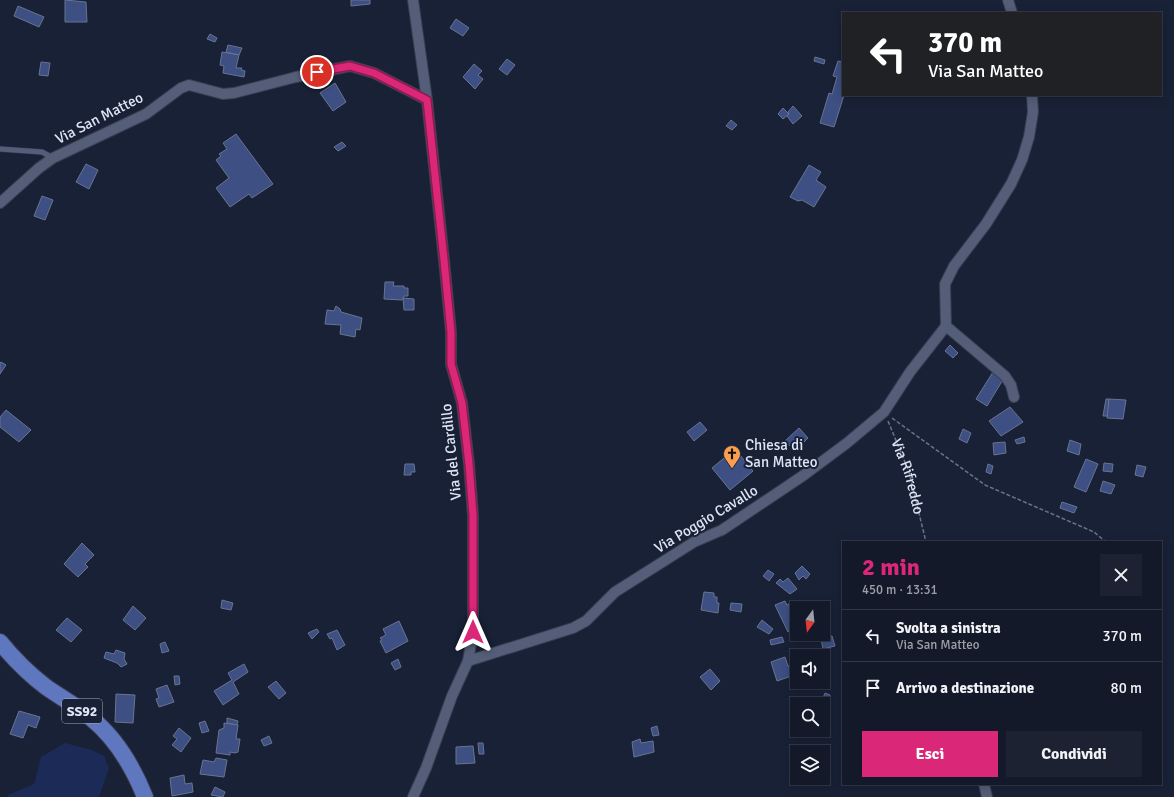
<!DOCTYPE html>
<html lang="it">
<head>
<meta charset="utf-8">
<style>
	:root { --surface:#131929; --page:#1c2231; --text:#f1f3f6; --muted:#9da0a8; --line:#323846; --accent:#db2777 }
	body { margin:0; font-family:Signika,sans-serif; background:var(--page); color:var(--text); height:100vh; display:flex; flex-direction:column; font-size:15px; white-space:nowrap }
	* { box-sizing:border-box; margin:0 }
	p { font-size:13px; color:var(--muted) }
	.icon { flex:none; width:22px; height:22px; fill:none; stroke:currentColor; stroke-width:2; stroke-linecap:round; stroke-linejoin:round }
	.map { position:relative; flex:1; overflow:hidden }
	.details { position:absolute; left:842px; top:541px; width:320px; height:244px; display:flex; flex-direction:column; background:var(--surface); border-radius:0px; box-shadow:0 2px 10px #0003,0 0 0 1px var(--line) }
	.details>* { flex:none }
	.hud { position:absolute; left:842px; top:12px; width:320px; height:84px; border-radius:0px; box-shadow:0 2px 10px #0003,0 0 0 1px var(--line); background:#202124; color:#fff; overflow:hidden }
	.needle { width:26px; rotate:195deg }
	.fabs { position:absolute; left:790px; top:601px; display:grid; gap:8px }
	.fabs a { display:grid; place-items:center; width:40px; height:40px; border-radius:0px; background:var(--surface); box-shadow:0 2px 10px #0003,0 0 0 1px var(--line); font-size:20px }
	.pin { position:absolute; display:grid; place-items:center; width:34px; height:34px; color:#fff; margin:-17px; border:2px solid #fff; border-radius:50%; box-shadow:0 1px 4px #0007 }
	.me { position:absolute; width:44px; margin:-22px; rotate:0deg; stroke-linejoin:round; filter:drop-shadow(0 0 3px #0008) }
	.turn { display:flex; align-items:center; gap:14px; height:84px; padding:0 20px; font-size:18px }
	.turn .icon { width:52px; height:52px; stroke-width:2.5 }
	.turn b { display:block; font-size:28px; line-height:34px }
	.round { display:grid; place-items:center; flex:none; width:42px; height:42px; border-radius:0px; background:var(--page) }
	.summary { display:flex; align-items:center; justify-content:space-between; height:68px; padding:0 20px }
	h1 { font-size:24px; font-weight:700; line-height:30px; color:var(--accent) }
	.button { display:flex; gap:8px; margin-top:auto; padding:8px 20px }
	.button a { flex:1; height:46px; border-radius:0px; background:var(--accent); color:#fff; font-size:16px; font-weight:700; line-height:46px; text-align:center }
	.button a+a { background:var(--page); color:var(--text) }
	ul { padding:0; list-style:none }
	li { display:flex; align-items:center; gap:12px; height:52px; padding:0 20px; border-top:1px solid var(--line) }
	li div { flex:1 }
	li b { display:block; font-size:15px }
	li em { font-style:normal }
	.map>svg:first-child { display:block }
</style>
</head>
<body>
<div class="map">
<svg width="1174" height="797" viewBox="0 0 1174 797">
	<rect width="100%" height="100%" fill="#192137"/>
	<path fill="#1c2a58" d="M65 743 92 750 104 756 109 768 99 797H7L8 795 34 784 41 757Z"/>
	<g fill="#3d4f83" stroke="#69748f">
		<path d="M65 0 86 2 87 22H65Z"/>
		<path d="M351 0H370V4L351 6Z"/>
		<path d="M18 6 44 17 39 27 14 16Z"/>
		<path d="M456 19 469 28 463 36 450 28Z"/>
		<path d="M210 34 217 38 215 42 207 39Z"/>
		<path d="M228 45 242 48 239 55 226 52Z"/>
		<path d="M222 52 239 55 236 68H242L241 70 245 71 244 77 223 73 224 66 220 65Z"/>
		<path d="M815 57 825 60 824 64 814 61Z"/>
		<path d="M507 59 515 65 507 75 499 69Z"/>
		<path d="M838 61 843 62 844 95 834 127 820 123 829 93 832 94 837 77 833 76Z"/>
		<path d="M41 62 50 63 48 76 39 75Z"/>
		<path d="M474 64 482 71 478 75 483 79 475 89 463 77Z"/>
		<path d="M335 83 346 102 333 111 320 93Z"/>
		<path d="M793 106 802 116 793 124 787 116 789 114 788 112Z"/>
		<path d="M783 108 789 114 783 119 778 114Z"/>
		<path d="M731 120 737 125 732 130 726 126Z"/>
		<path d="M236 134 273 184 252 198 249 194 230 207 216 188 229 178 216 160 221 156 219 154 227 149 223 143Z"/>
		<path d="M342 142 346 146 338 151 334 147Z"/>
		<path d="M86 164 98 170 89 189 76 182Z"/>
		<path d="M809 165 821 172 816 180 826 187 814 207 802 200 798 201 790 197Z"/>
		<path d="M42 196 53 200 45 220 34 216Z"/>
		<path d="M385 282H394L393 286H404V288H408V296H404L402 300 384 299Z"/>
		<path d="M403 298 414 299V310H404Z"/>
		<path d="M336 306 340 309 341 312 362 318 360 330 356 329 355 337 340 334 341 325 325 324 327 310 334 311Z"/>
		<path d="M950 345 958 353 953 358 945 351Z"/>
		<path d="M1 362 6 365 0 374V363Z"/>
		<path d="M993 372 1004 378 987 406 976 399Z"/>
		<path d="M1106 399H1109L1108 416H1103Z"/>
		<path d="M1109 399 1126 400 1123 419 1107 418Z"/>
		<path d="M1010 407 1023 422 1001 436 989 421Z"/>
		<path d="M6 410 31 430 19 442 0 427V417Z"/>
		<path d="M700 422 707 430 694 441 687 432Z"/>
		<path d="M799 428 808 438 795 451 785 441Z"/>
		<path d="M963 429 971 433 967 443 959 439Z"/>
		<path d="M1024 437 1025 442 1017 444 1015 440Z"/>
		<path d="M1070 440 1081 444 1079 455 1067 451Z"/>
		<path d="M1005 442 1006 453 994 455 993 443Z"/>
		<path d="M735 449 753 471 730 490 712 468Z"/>
		<path d="M1086 459 1098 464 1086 492 1074 487Z"/>
		<path d="M1104 463 1113 464 1112 472 1103 471Z"/>
		<path d="M405 464H414L415 472H411V475H404Z"/>
		<path d="M988 464 993 466 991 474 986 472Z"/>
		<path d="M1137 465 1146 467 1143 477 1135 475Z"/>
		<path d="M1103 481 1115 485 1111 494 1100 491Z"/>
		<path d="M1062 502 1077 507 1074 513 1060 508Z"/>
		<path d="M82 543 94 555 85 564 88 567 78 577 64 564Z"/>
		<path d="M802 566 810 574 806 579 803 576 799 580 795 573Z"/>
		<path d="M768 570 774 574 769 581 763 576Z"/>
		<path d="M788 578 797 589 790 594 776 583 780 579 783 582Z"/>
		<path d="M704 592 714 593V597H717V603H719L718 613 701 610Z"/>
		<path d="M222 600 233 603 231 610 221 608Z"/>
		<path d="M785 601 787 605 791 603 797 617V627L788 632 775 605Z"/>
		<path d="M731 603 742 604 741 612 730 610Z"/>
		<path d="M133 606 146 618 135 630 123 620Z"/>
		<path d="M67 618 82 630 71 642 56 630Z"/>
		<path d="M762 620 773 629 769 634 757 627Z"/>
		<path d="M399 621 408 641 386 653 380 641 382 640 380 638 386 635 383 629Z"/>
		<path d="M828 627V635L819 636V634H823V628Z"/>
		<path d="M317 629 319 632 312 639 308 633Z"/>
		<path d="M337 630 345 645 337 650 332 638 330 639 327 634Z"/>
		<path d="M832 636 835 646 823 649 821 639Z"/>
		<path d="M782 637 784 642 771 645 770 640Z"/>
		<path d="M165 642 169 651 162 653 160 644Z"/>
		<path d="M116 650 125 653 124 659 127 664 121 667 117 663 104 658 106 652 114 654Z"/>
		<path d="M785 657 788 666 797 663V674L777 681 771 662Z"/>
		<path d="M398 659 401 667 395 670 391 663Z"/>
		<path d="M244 664 248 672 233 682 239 694 223 705 214 691 232 680 228 673Z"/>
		<path d="M710 669 720 681 711 690 700 677Z"/>
		<path d="M174 676H179L180 684 175 685Z"/>
		<path d="M276 681 286 693 279 699 268 687Z"/>
		<path d="M167 685 174 702 159 707 156 699 159 698 156 689Z"/>
		<path d="M825 693 830 695 828 705 821 703Z"/>
		<path d="M116 694 135 695 133 723 115 722Z"/>
		<path d="M19 711 40 717 36 728 28 725 23 738 10 734Z"/>
		<path d="M227 718 238 721 237 725 227 723Z"/>
		<path d="M205 721 209 731 202 733 199 723Z"/>
		<path d="M224 723 238 725 236 739H240L238 752 235 753 230 752V755L216 753 219 730 224 728Z"/>
		<path d="M657 726 659 735 653 736 651 728Z"/>
		<path d="M179 728 191 738 181 752 172 745 177 739 173 736Z"/>
		<path d="M269 736 272 743 264 746 261 740Z"/>
		<path d="M640 739 641 743 653 741 654 752 634 757 632 742Z"/>
		<path d="M478 743H483L484 754H479Z"/>
		<path d="M473 746 475 763 456 764V747Z"/>
		<path d="M216 758 227 760 224 777 200 774 203 760 214 762Z"/>
		<path d="M184 775 185 784 192 783 193 792 172 796 170 778Z"/>
		<path d="M215 787 225 792 223 797 211 795Z"/>
	</g>
	<g fill="none" stroke-linecap="round" stroke-linejoin="round">
		<defs>
			<path id="service" d="M0 149 42 152 53 158"/>
			<g id="minor">
				<path d="M1008 0 1012 13"/>
				<path d="M0 203 39 168 53 158 146 114 181 88 189 85 223 94 234 93 296 77 350 66 374 73 427 100"/>
				<path d="M946 326 1005 376 1011 385 1014 397"/>
				<path d="M468 661 573 628 586 621 615 592 694 542 722 530 804 475 847 443 884 412 910 372 946 326 945 284 954 266 986 224 1011 184 1022 160 1029 137 1033 112 1032 95"/>
				<path d="M984 784 987 797"/>
				<path d="M413 797 426 768 452 696 468 661 473 632V515L469 464 462 403 451 364V332L444 260 427 100 413 0"/>
			</g>
			<path id="primary" d="M0 642C13 658 29 674 46 687 60 697 77 706 91 718 117 739 133 767 145 797"/>
		</defs>
		<use href="#service" stroke="#393e51" stroke-width="6"/>
		<use href="#minor" stroke="#393e51" stroke-width="12"/>
		<use href="#primary" stroke="#393e51" stroke-width="18"/>
		<g stroke="#6b7386" stroke-width="1.5" stroke-dasharray="4 2" stroke-linecap="butt">
			<path d="M892 418 985 485 1094 532 1106 542"/>
			<path id="s1" d="M888 421 909 472 926 542"/>
		</g>
		<use href="#service" stroke="#545e78" stroke-width="5"/>
		<use href="#minor" stroke="#545e78" stroke-width="10"/>
		<use href="#primary" stroke="#5f77be" stroke-width="16"/>
	</g>
	<g fill="none" stroke-linecap="round" stroke-linejoin="round">
		<defs>
			<path id="route" d="M317 72 350 66 374 73 427 100 444 260 451 332V364L462 403 469 464 473 515V632"/>
		</defs>
		<use href="#route" stroke="#8e194d" stroke-width="10"/>
		<use href="#route" stroke="#db2777" stroke-width="7"/>
	</g>
	<defs>
		<symbol id="church-pin" viewBox="-11 -11 22 30"><path d="M0 17L-7.5 6A9.5 9.5 0 1 1 7.5 6Z" fill="#fb9e50" stroke="#192137"/><path d="M-1.2-6h2.4v3.5h3.3v2.4h-3.3V6h-2.4V-.1h-3.3v-2.4h3.3Z" fill="#111"/></symbol>
	</defs>
	<g fill-rule="evenodd">
		<use href="#church-pin" x="722" y="444" width="20" height="27"/>
	</g>
	<g text-anchor="middle" dominant-baseline="central" stroke-width="4" stroke-linejoin="round" paint-order="stroke">
		<rect fill="#192137" stroke="#a4aabb" stroke-width="1" x="62" y="699" width="40" height="24" rx="3"/>
		<g font-size="14" font-weight="bold" fill="#dfe5f4">
			<text x="82" y="711">SS92</text>
		</g>
		<g font-size="15" fill="#dfe5f4" stroke="#192137">
			<text transform="translate(99 118) rotate(-27)">Via San Matteo</text>
			<text transform="translate(451 452) rotate(-96)">Via del Cardillo</text>
			<text stroke="none"><textPath href="#s1" startOffset="59">Via Rifreddo</textPath></text>
			<text transform="translate(706 519) rotate(-31)">Via Poggio Cavallo</text>
		</g>
		<g font-size="15" fill="#dfe5f4" stroke="#192137" text-anchor="start">
			<text x="745" y="445">Chiesa di<tspan x="745" dy="17">San Matteo</tspan></text>
		</g>
	</g>
</svg>
<div class="fabs">
<a><svg class="needle" viewBox="-14 -14 28 28"><path d="M0-13l5 13h-10z" fill="#e53935"/><path d="M0 13l5-13h-10z" fill="#9da0a8"/></svg></a>
<a><svg class="icon" aria-label="sound" viewBox="0 0 24 24"><path d="M4 9h4l5-4v14l-5-4H4zM17 9q2 3 0 6"/></svg></a>
<a><svg class="icon" aria-label="search" viewBox="0 0 24 24"><circle cx="10" cy="10" r="6"/><path d="M15 15l6 6"/></svg></a>
<a><svg class="icon" aria-label="layers" viewBox="0 0 24 24"><path d="M12 4l9 5-9 5-9-5zM3 14l9 5 9-5"/></svg></a>
</div>
<div class="pin" style="left:317px;top:72px;background:#d93025"><svg class="icon" aria-label="arrive" viewBox="0 0 24 24"><path d="M6 21V4h12l-3 4 3 4H6"/></svg></div>
<svg class="me" style="left:473px;top:632px" viewBox="-20 -20 40 40"><path d="M0-17L14 15 0 8-14 15z" fill="#db2777" stroke="#fff" stroke-width="4"/></svg>
<div class="hud">
<div class="turn"><svg class="icon" aria-label="left" viewBox="0 0 24 24"><path d="M17 20v-9H6M10 6l-5 5 5 5"/></svg><div><b>370 m</b>Via San Matteo</div></div>
</div>
<section class="details">
<div class="summary"><div><h1>2 min</h1><p>450 m · 13:31</p></div><a class="round"><svg class="icon" aria-label="close" viewBox="0 0 24 24"><path d="M6 6l12 12M18 6L6 18"/></svg></a></div>
<ul>
<li><svg class="icon" aria-label="left" viewBox="0 0 24 24"><path d="M17 20v-9H6M10 6l-5 5 5 5"/></svg><div><b>Svolta a sinistra</b><p>Via San Matteo</p></div><em>370 m</em></li>
<li><svg class="icon" aria-label="arrive" viewBox="0 0 24 24"><path d="M6 21V4h12l-3 4 3 4H6"/></svg><div><b>Arrivo a destinazione</b></div><em>80 m</em></li>
</ul>
<div class="button"><a>Esci</a><a>Condividi</a></div>
</section>
</div>
</body>
</html>
